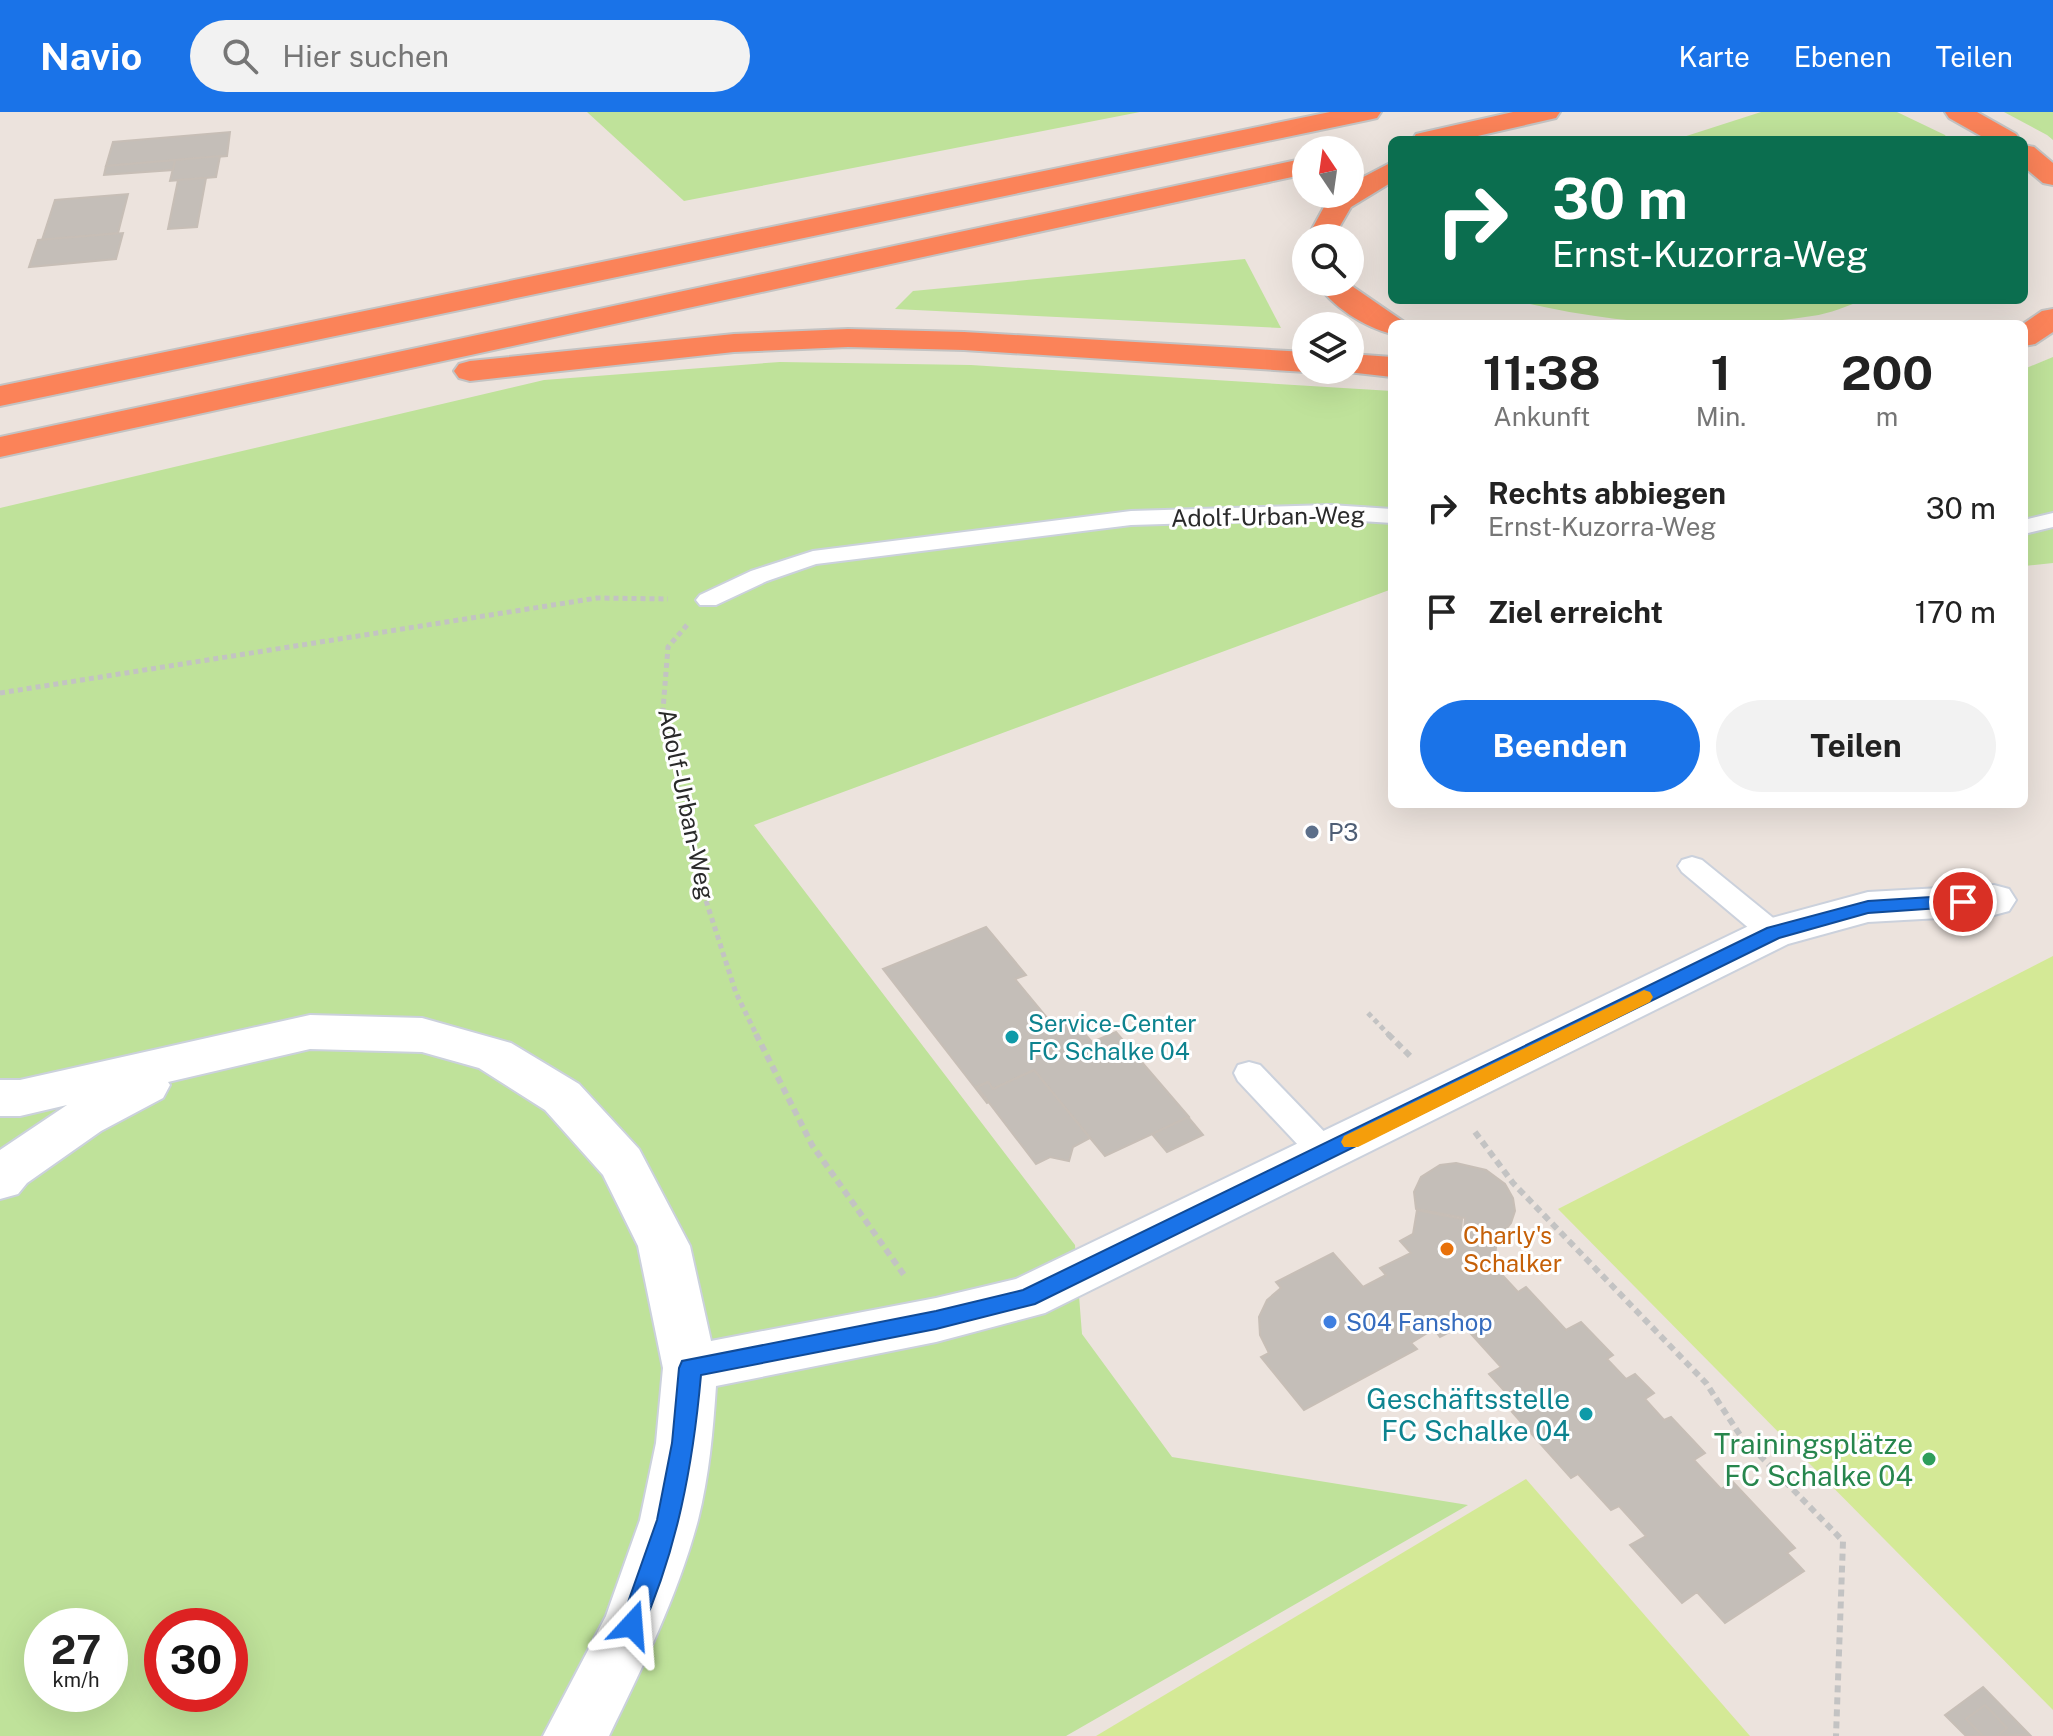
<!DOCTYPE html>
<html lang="de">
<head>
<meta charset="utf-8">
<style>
	:root { --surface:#fff; --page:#f2f2f2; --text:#222; --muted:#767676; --accent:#1a73e8 }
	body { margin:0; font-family:"Public Sans",sans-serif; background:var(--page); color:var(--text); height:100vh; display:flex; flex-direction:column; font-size:30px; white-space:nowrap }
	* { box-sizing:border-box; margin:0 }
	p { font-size:26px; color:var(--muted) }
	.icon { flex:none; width:44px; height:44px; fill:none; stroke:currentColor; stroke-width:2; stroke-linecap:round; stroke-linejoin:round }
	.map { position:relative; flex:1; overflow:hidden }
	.details { position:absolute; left:1388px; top:208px; width:640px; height:488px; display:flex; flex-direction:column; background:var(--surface); border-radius:12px; box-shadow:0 8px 32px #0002 }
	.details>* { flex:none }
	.hud { position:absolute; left:1388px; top:24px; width:640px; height:168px; border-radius:12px; box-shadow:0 8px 32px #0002; background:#0b6e4f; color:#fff; overflow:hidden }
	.needle { width:52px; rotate:347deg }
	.controls { position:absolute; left:1292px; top:24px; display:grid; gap:16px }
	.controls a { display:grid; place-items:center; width:72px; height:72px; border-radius:50%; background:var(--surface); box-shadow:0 8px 32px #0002; font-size:40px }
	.speed { position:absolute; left:24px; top:1496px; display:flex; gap:16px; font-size:40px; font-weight:700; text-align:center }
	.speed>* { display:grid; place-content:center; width:104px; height:104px; border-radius:50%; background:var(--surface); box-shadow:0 8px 32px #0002; line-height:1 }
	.speed small { font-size:20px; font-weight:400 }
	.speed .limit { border:12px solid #d22; background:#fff; color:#111 }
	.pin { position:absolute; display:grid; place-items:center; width:68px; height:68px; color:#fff; margin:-34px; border:4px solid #fff; border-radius:50%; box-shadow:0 2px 8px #0007 }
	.me { position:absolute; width:88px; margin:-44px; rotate:19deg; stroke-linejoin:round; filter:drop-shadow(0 0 6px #0008) }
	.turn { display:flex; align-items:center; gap:28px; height:168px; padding:0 32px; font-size:36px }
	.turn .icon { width:104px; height:104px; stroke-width:2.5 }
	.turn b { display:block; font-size:56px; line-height:68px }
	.eta { display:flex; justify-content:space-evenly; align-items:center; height:136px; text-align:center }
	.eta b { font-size:48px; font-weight:700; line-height:56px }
	.cta { display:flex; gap:16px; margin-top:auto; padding:16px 32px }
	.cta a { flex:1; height:92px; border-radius:48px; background:var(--accent); color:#fff; font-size:32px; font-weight:700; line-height:92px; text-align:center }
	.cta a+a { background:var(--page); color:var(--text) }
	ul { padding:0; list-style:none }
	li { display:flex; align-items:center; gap:24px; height:104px; padding:0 32px }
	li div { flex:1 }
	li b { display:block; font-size:30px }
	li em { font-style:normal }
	header { display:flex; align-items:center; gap:48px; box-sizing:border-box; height:112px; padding:0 40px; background:var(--accent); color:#fff }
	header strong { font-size:38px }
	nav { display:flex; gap:44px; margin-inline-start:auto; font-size:28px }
	.search { width:560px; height:72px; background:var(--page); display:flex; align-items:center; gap:20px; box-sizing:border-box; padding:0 28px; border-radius:44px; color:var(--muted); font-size:30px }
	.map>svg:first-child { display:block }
</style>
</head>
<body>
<header>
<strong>Navio</strong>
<div class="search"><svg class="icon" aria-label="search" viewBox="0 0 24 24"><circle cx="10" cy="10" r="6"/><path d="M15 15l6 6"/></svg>Hier suchen</div>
<nav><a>Karte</a><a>Ebenen</a><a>Teilen</a></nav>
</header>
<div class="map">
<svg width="2053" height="1624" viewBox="0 0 2053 1624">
	<rect width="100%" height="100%" fill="#ece3dd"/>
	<g fill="#bfe29a" fill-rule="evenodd">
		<path d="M587 0H1140L684 89Z"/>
		<path d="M1761 0H1897L1945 23 1948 28H1674Z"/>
		<path d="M2004 0H2053V28L2047 23Z"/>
		<path d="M1245 147 1281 216 895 197 913 179Z"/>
		<path d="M1512 188H1865C1848 193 1830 202 1812 204 1710 220 1612 212 1512 188Z"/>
		<path d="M2053 245V451L2024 454V257Z"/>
		<path d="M780 250 971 253 1392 279V477L754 713 1075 1133 1082 1222 1172 1345 1468 1393 1066 1624H0V396L544 268ZM42 1514H110V1582H42ZM162 1514H230V1582H162Z"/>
	</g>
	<g fill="#d4e996">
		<path d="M2053 844V1598L1558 1097Z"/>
		<path d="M1526 1367 1750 1624H1096Z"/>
	</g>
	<g fill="#c4beb8" stroke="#c7beb6" stroke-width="2">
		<path d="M230 20 227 44 106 54 113 30Z"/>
		<path d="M220 44 216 65 170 69 175 48Z"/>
		<path d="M175 48 173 58 104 63 106 54Z"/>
		<path d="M206 66 197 115 168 117 178 68Z"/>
		<path d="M128 82 118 121 42 128 55 88Z"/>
		<path d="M123 121 116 147 29 155 38 128Z"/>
		<path d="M986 815 1026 863 1015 867 1053 913 1070 905 1092 930 1116 920 1189 1005 1105 1044 1034 958 993 977 988 970 977 975 989 990 987 991 883 857Z"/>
		<path d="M1034 958 1090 1026 1073 1035 1069 1049 1050 1045 1036 1052 977 975 988 970 993 977Z"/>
		<path d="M1188 1005 1203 1023 1167 1040 1152 1022Z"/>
		<path d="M1456 1051 1486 1058 1505 1072 1513 1086 1515 1099 1511 1111 1503 1121 1497 1124 1464 1118 1465 1106 1416 1097 1414 1080 1421 1065 1440 1053Z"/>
		<path d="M1417 1098 1462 1107 1461 1119 1497 1126 1494 1154 1518 1180 1526 1175 1566 1218 1581 1210 1613 1243 1607 1247 1626 1267 1635 1262 1654 1281 1645 1287 1664 1308 1671 1305 1705 1341 1694 1348 1721 1377 1733 1370 1795 1436 1787 1441 1804 1459 1725 1511 1697 1480 1682 1491 1630 1433 1646 1424 1619 1394 1611 1398 1578 1362 1571 1366 1512 1300 1519 1295 1489 1262 1501 1255 1463 1213 1440 1225 1434 1217 1411 1231 1417 1237 1304 1298 1261 1245 1269 1241 1260 1223 1259 1205 1267 1188 1281 1176 1276 1170 1333 1141 1363 1175 1386 1163 1380 1156 1411 1141 1400 1129 1413 1122Z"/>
		<path d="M1983 1575 2030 1623 1966 1624 1945 1603Z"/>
		<path d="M1985 1593 2007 1616 1997 1624H1983L1966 1607Z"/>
	</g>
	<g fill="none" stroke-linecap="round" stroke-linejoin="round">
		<defs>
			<g id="service">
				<path d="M1330 393 1392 397V411L1330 407 1131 413 816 452 767 469 716 493H700L696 488 700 483 751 459 813 439 1131 399Z"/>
				<path d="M2053 401V415L2024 422V408Z"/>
				<path d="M1692 745 1702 748 1783 814 1787 821 1783 828 1773 831 1763 828 1682 760 1678 754 1682 748Z"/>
				<path d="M1249 950 1260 953 1337 1033 1342 1042 1337 1051 1326 1054 1315 1051 1238 969 1234 961 1238 953Z"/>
			</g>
			<path id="minor" d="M1994 773 2009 777 2016 788 2009 799 1994 803 1868 810 1788 832 1045 1201 936 1230 716 1274C713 1319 709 1364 698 1408 678 1483 643 1554 609 1624H543L606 1504 640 1408 656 1331 663 1256 638 1134 603 1063 545 998 479 956 422 940 310 937 168 970 170 973 163 986 101 1019 27 1071 18 1082 0 1087V1038L67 993 20 1004H0V968H20L310 903 422 906 511 931 579 972 639 1037 690 1134 711 1229 936 1186 1016 1167 1757 810 1868 780Z"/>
			<g id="motorway">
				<path d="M1330 0H1381L1377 6 1368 8 0 294V274Z"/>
				<path d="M1513 0H1560L1556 6 1460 28H1412L1416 22Z"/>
				<path d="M1945 0H1977L2016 22 2020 28H1988L1949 6Z"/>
				<path d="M2024 33 2034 35 2053 51V73L2043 71 2024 55Z"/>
				<path d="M1306 46V62L0 345V325Z"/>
				<path d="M1392 50V70L1351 95 1333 126 1306 128 1330 84 1350 82V72Z"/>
				<path d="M1316 170H1346L1407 212H1392V222C1364 215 1331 194 1316 170Z"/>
				<path d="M2053 197V220L2035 232 2024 234 2023 212 2042 199Z"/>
				<path d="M848 217 964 220 1306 240V258H1312L1306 260 964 238 848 235 734 240 470 269 459 266 454 259 459 252 470 249 734 222Z"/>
				<path d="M1350 242 1392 245V265L1339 259 1350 258Z"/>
			</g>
		</defs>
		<use href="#service" stroke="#cbd1dc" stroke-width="4"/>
		<use href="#minor" stroke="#cbd1dc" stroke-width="4"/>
		<use href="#motorway" stroke="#c3c3c3" stroke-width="4"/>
		<g stroke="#c3c3c3" stroke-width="5" stroke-dasharray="5 4" stroke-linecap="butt">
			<path d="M687 513 668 535 663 598 698 764 736 881 757 924"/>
			<path d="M0 581 597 486 668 487"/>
			<path d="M1368 901 1390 924"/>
		</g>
		<g stroke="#c3c3c3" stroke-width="6" stroke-dasharray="7 5" stroke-linecap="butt">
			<path d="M756 922 812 1033 904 1163"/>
			<path d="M1388 922 1411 945"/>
			<path d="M1475 1020 1513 1071 1706 1271 1740 1323 1843 1429 1836 1624"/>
		</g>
		<use href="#service" fill="#fff" fill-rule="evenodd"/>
		<use href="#minor" fill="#fff" fill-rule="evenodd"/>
		<use href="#motorway" fill="#fb8359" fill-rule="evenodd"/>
	</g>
	<path fill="#1a73e8" stroke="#114b97" stroke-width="2" d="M1963 783 1969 785 1972 790 1969 794 1868 801 1779 826 1035 1192 936 1217 701 1263C693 1353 677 1439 640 1521L632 1525 623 1521 620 1513 657 1408 672 1331 679 1256 682 1249 936 1199 1023 1178 1767 816 1868 789Z"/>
	<path fill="#f59e0b" d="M1644 878 1650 880 1653 885 1650 890 1358 1035H1344L1341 1030 1344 1024Z"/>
	<circle fill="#5c6f8a" stroke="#fff" stroke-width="3" cx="1312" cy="720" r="8"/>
	<g fill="#0f9aa8" stroke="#fff" stroke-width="3">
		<circle cx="1012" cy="925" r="8"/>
		<circle cx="1586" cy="1302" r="8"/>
	</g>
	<circle fill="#e8710a" stroke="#fff" stroke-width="3" cx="1447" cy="1137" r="8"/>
	<circle fill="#3f7fe0" stroke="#fff" stroke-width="3" cx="1330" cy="1210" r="8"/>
	<circle fill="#2e9e5b" stroke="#fff" stroke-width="3" cx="1929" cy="1347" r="8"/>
	<g text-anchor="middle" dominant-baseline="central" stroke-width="6" stroke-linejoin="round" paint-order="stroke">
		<g font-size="24" fill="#2a2a2a" stroke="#fff">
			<text transform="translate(1268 404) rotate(-1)">Adolf-Urban-Weg</text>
			<text transform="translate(687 692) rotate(78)">Adolf-Urban-Weg</text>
		</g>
		<g font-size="24" fill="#4e5e75" stroke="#fff" text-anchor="start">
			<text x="1328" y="720">P3</text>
		</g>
		<g font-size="24" fill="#0d838f" stroke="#fff" text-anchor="start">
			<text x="1028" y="911">Service-Center<tspan x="1028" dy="28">FC Schalke 04</tspan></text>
		</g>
		<g font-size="24" fill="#c56008" stroke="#fff" text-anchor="start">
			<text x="1463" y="1123">Charly's<tspan x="1463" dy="28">Schalker</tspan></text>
		</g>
		<g font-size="24" fill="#366cbe" stroke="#fff" text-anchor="start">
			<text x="1346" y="1210">S04 Fanshop</text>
		</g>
		<g font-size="28" fill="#0d838f" stroke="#fff" text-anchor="end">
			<text x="1570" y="1286">Geschäftsstelle<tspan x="1570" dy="32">FC Schalke 04</tspan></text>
		</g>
		<g font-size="28" fill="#27864d" stroke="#fff" text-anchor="end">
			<text x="1913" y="1331">Trainingsplätze<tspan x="1913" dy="32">FC Schalke 04</tspan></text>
		</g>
	</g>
</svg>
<div class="controls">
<a><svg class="needle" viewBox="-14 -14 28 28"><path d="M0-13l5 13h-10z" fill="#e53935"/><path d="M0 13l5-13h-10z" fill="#767676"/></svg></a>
<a><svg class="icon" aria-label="search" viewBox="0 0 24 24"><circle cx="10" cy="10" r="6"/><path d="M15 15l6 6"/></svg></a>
<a><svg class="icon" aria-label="layers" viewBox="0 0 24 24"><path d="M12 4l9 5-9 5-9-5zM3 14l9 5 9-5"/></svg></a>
</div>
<div class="speed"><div>27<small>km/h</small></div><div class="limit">30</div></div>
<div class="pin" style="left:1963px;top:790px;background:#d93025"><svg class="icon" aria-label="arrive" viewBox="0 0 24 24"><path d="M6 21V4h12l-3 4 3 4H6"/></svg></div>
<svg class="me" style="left:632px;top:1513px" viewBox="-20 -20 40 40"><path d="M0-17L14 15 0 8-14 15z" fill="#1a73e8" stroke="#fff" stroke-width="4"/></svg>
<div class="hud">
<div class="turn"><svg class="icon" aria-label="right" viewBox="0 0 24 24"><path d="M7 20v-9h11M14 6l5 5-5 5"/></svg><div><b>30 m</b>Ernst-Kuzorra-Weg</div></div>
</div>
<section class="details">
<div class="eta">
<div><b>11:38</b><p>Ankunft</p></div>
<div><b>1</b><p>Min.</p></div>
<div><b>200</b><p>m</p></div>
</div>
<ul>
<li><svg class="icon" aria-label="right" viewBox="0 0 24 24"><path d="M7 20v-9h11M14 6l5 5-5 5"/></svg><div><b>Rechts abbiegen</b><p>Ernst-Kuzorra-Weg</p></div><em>30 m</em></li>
<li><svg class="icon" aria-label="arrive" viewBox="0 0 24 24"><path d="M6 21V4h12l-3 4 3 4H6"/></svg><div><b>Ziel erreicht</b></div><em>170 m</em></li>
</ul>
<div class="cta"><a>Beenden</a><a>Teilen</a></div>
</section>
</div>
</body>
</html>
